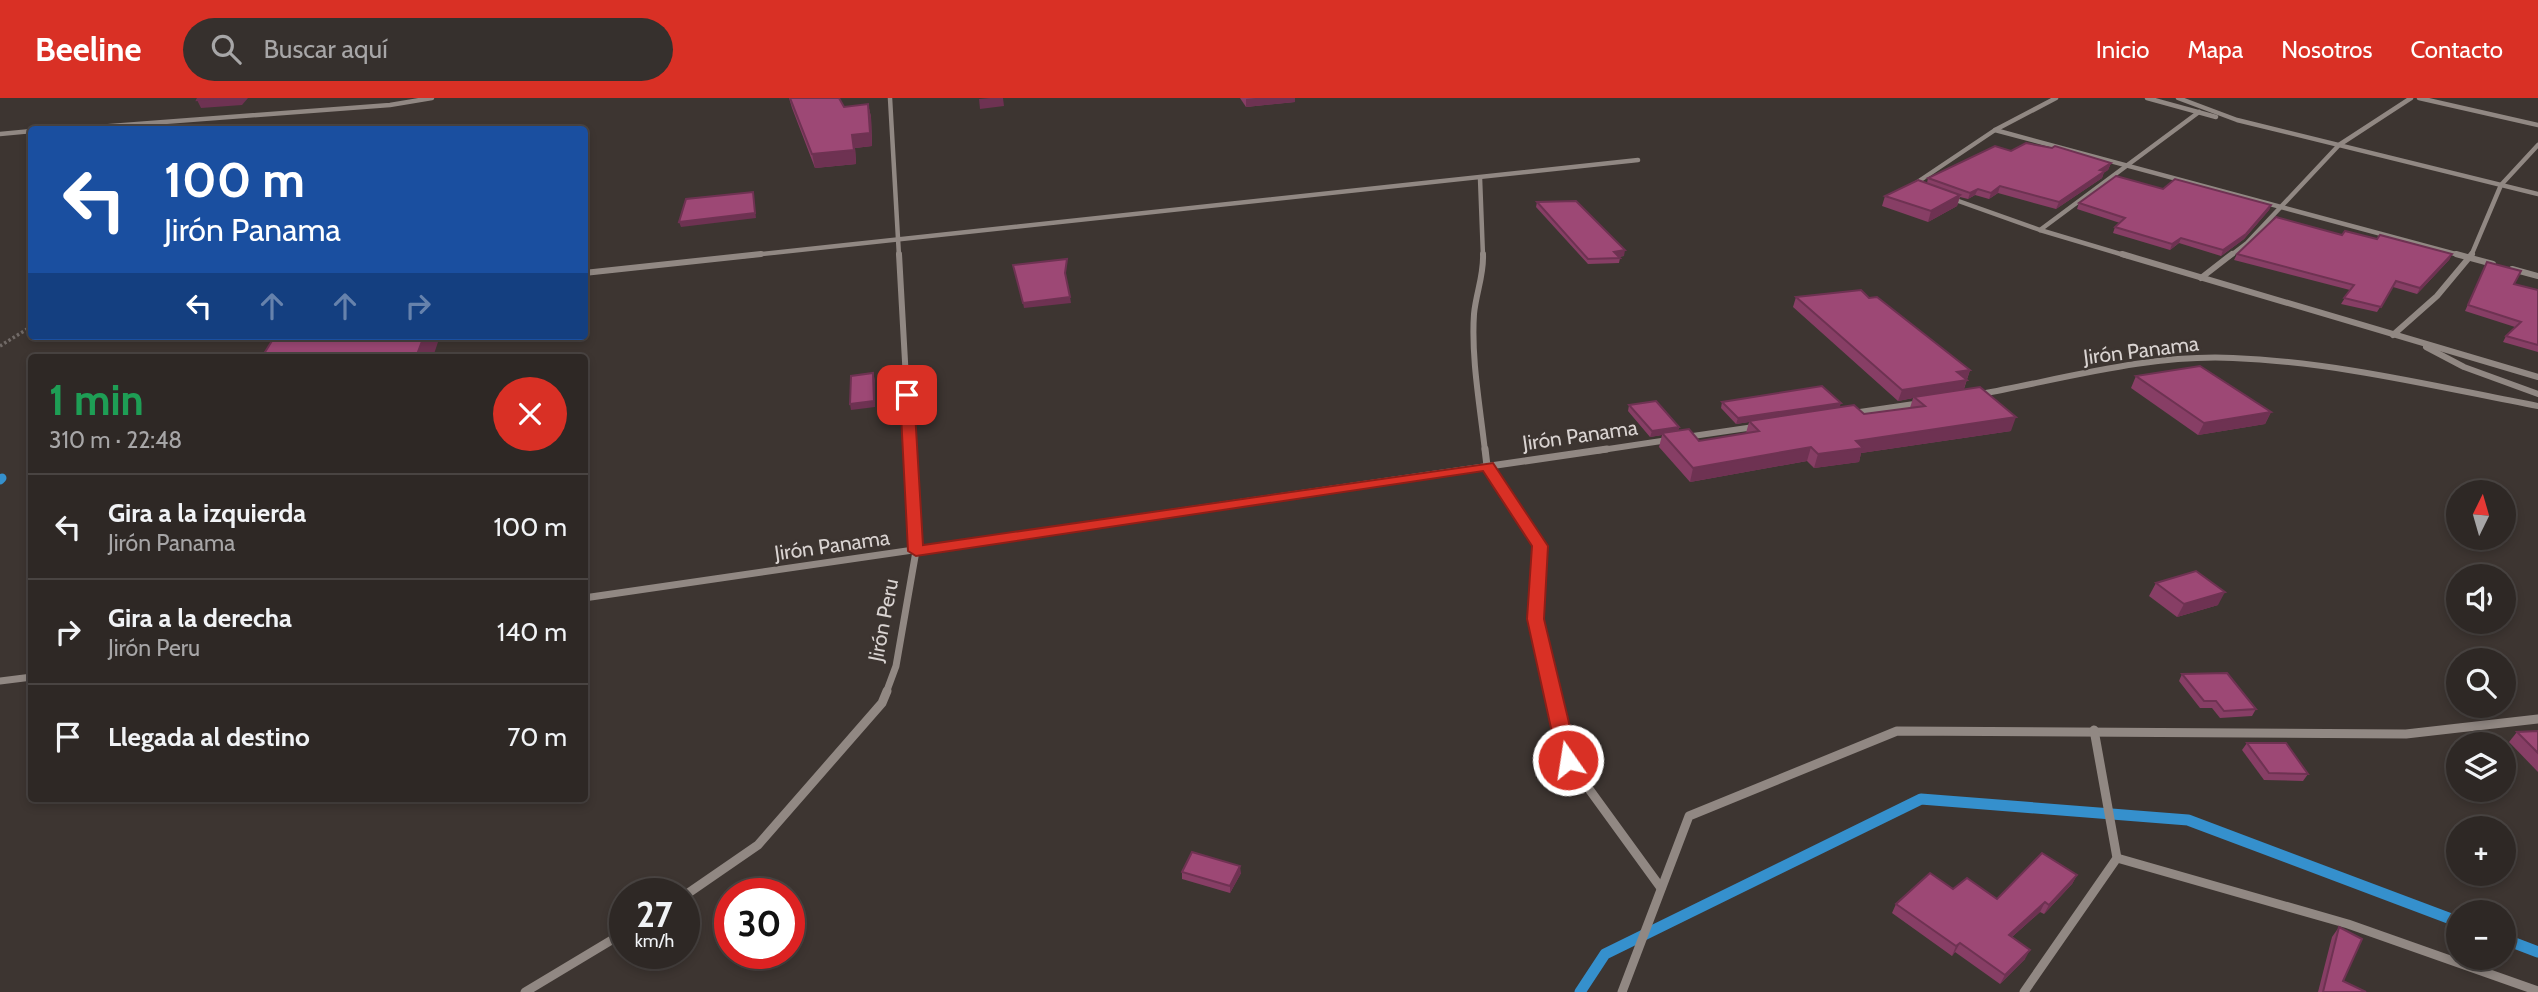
<!DOCTYPE html>
<html lang="es">
<head>
<meta charset="utf-8">
<style>
	:root { --surface:#2e2825; --page:#36302d; --text:#f1f3f6; --muted:#a7a6a7; --line:#494442; --accent:#d93025 }
	body { margin:0; font-family:Cabin,sans-serif; background:var(--page); color:var(--text); height:100vh; display:flex; flex-direction:column; font-size:26px; white-space:nowrap }
	* { box-sizing:border-box; margin:0 }
	p { font-size:23px; color:var(--muted) }
	.icon { flex:none; width:38px; height:38px; fill:none; stroke:currentColor; stroke-width:2; stroke-linecap:round; stroke-linejoin:round }
	.map { position:relative; flex:1; overflow:hidden }
	.details { position:absolute; left:28px; top:256px; width:560px; height:448px; display:flex; flex-direction:column; background:var(--surface); border-radius:7px; box-shadow:0 4px 10px #0003,0 0 0 2px var(--line) }
	.details>* { flex:none }
	.banner { position:absolute; left:28px; top:28px; width:560px; height:214px; border-radius:7px; box-shadow:0 4px 10px #0003,0 0 0 2px var(--line); background:#1a4fa0; color:#fff; overflow:hidden }
	.needle { width:46px; rotate:5deg }
	.tools { position:absolute; left:2446px; top:382px; display:grid; gap:14px }
	.tools a { display:grid; place-items:center; width:70px; height:70px; border-radius:50%; background:var(--surface); box-shadow:0 4px 10px #0003,0 0 0 2px var(--line); font-size:35px }
	.speed { position:absolute; left:609px; top:780px; display:flex; gap:14px; font-size:35px; font-weight:700; text-align:center }
	.speed>* { display:grid; place-content:center; width:91px; height:91px; border-radius:50%; background:var(--surface); box-shadow:0 4px 10px #0003,0 0 0 2px var(--line); line-height:1 }
	.speed small { font-size:18px; font-weight:400 }
	.speed .limit { border:10px solid #d22; background:#fff; color:#111 }
	.pin { position:absolute; display:grid; place-items:center; width:60px; height:60px; color:#fff; margin:-30px; border-radius:14px; box-shadow:0 4px 10px #0006 }
	.me { position:absolute; width:77px; margin:-38px; rotate:347deg; stroke-linejoin:round; filter:drop-shadow(0 0 5px #0008) }
	.turn { display:flex; align-items:center; gap:24px; height:147px; padding:0 21px; font-size:32px }
	.turn .icon { width:91px; height:91px; stroke-width:2.5 }
	.turn b { display:block; font-size:49px; line-height:60px }
	.lanes { display:flex; align-items:center; height:66px; padding:0 21px; background:#0003; justify-content:center; gap:35px; direction:ltr }
	.lanes .off { opacity:.35 }
	.round { display:grid; place-items:center; flex:none; width:74px; height:74px; border-radius:37px; background:var(--page) }
	.headline { display:flex; align-items:center; justify-content:space-between; height:119px; padding:0 21px }
	h1 { font-size:42px; font-weight:700; line-height:52px; color:#1e9e55 }
	ul { padding:0; list-style:none }
	li { display:flex; align-items:center; gap:21px; height:105px; padding:0 21px; border-top:2px solid var(--line) }
	li div { flex:1 }
	li b { display:block; font-size:26px }
	li em { font-style:normal }
	header { display:flex; align-items:center; gap:42px; box-sizing:border-box; height:98px; padding:0 35px; background:var(--accent); color:#fff }
	header strong { font-size:33px }
	nav { display:flex; gap:38px; margin-inline-start:auto; font-size:24px }
	.search { width:490px; height:63px; background:var(--page); display:flex; align-items:center; gap:18px; box-sizing:border-box; padding:0 24px; border-radius:38px; color:var(--muted); font-size:26px }
	.map>svg:first-child { display:block }
</style>
</head>
<body>
<header>
<strong>Beeline</strong>
<div class="search"><svg class="icon" aria-label="search" viewBox="0 0 24 24"><circle cx="10" cy="10" r="6"/><path d="M15 15l6 6"/></svg>Buscar aquí</div>
<nav><a>Inicio</a><a>Mapa</a><a>Nosotros</a><a>Contacto</a></nav>
</header>
<div class="map">
<svg width="2538" height="894" viewBox="0 0 2538 894">
	<rect width="100%" height="100%" fill="#3d3531"/>
	<g fill="none" stroke-linecap="round" stroke-linejoin="round">
		<path stroke="#3590cd" stroke-width="9" d="M0 382 2 380"/>
		<g stroke="#3590cd" stroke-width="11">
			<path d="M2504 841 2538 854"/>
			<path d="M1580 894 1605 856 1921 701 2188 722 2459 824"/>
		</g>
		<path stroke="#716a67" stroke-width="3.5" stroke-dasharray="2.5 2.5" stroke-linecap="butt" d="M0 248 32 228"/>
		<g stroke="#918883" stroke-width="4.5">
			<path d="M890 0 899 158"/>
			<path d="M2147 0 2216 19"/>
			<path d="M2178 0 2237 22 2538 96"/>
			<path d="M2419 0 2538 27"/>
			<path d="M58 32 390 7 432 0"/>
			<path d="M1995 32 2463 158"/>
			<path d="M0 36 32 33"/>
			<path d="M1480 80 1483 158"/>
			<path d="M1913 87 1995 32 2056 0"/>
			<path d="M1950 100 2040 132 2127 158"/>
			<path d="M2040 132 2199 14"/>
			<path d="M744 158 1638 62"/>
			<path d="M2230 158 2247 145 2339 47 2411 0"/>
			<path d="M2471 158 2501 87 2538 47"/>
		</g>
		<g stroke="#918883" stroke-width="6">
			<path d="M899 156 910 353"/>
			<path d="M1483 156C1484 177 1476 195 1474 216 1471 260 1480 308 1485 353"/>
			<path d="M2122 156 2538 279"/>
			<path d="M2456 156 2493 166"/>
			<path d="M2512 171 2538 178"/>
			<path d="M584 175 761 156"/>
			<path d="M2201 180 2232 156"/>
			<path d="M2393 237 2437 198 2472 156"/>
			<path d="M2426 249 2464 269 2538 296"/>
			<path d="M1981 296C2063 281 2149 256 2233 260 2336 264 2438 289 2538 308"/>
			<path d="M1853 315 1921 305"/>
			<path d="M1686 339 1754 329"/>
			<path d="M1595 353 1668 342"/>
		</g>
		<g stroke="#918883" stroke-width="7">
			<path d="M1485 351 1487 368 1540 448 1535 521 1552 595"/>
			<path d="M584 500 1607 351"/>
			<path d="M0 583 32 579"/>
			<path d="M886 595 896 568 916 453 910 351"/>
		</g>
		<g stroke="#918883" stroke-width="9">
			<path d="M1552 593 1568 662 1661 790"/>
			<path d="M2117 760 2348 826 2538 893"/>
			<path d="M684 798 758 747 882 605 887 593"/>
			<path d="M525 894 625 834"/>
			<path d="M1622 894 1689 718 1897 633 2406 636 2538 621"/>
			<path d="M2024 894 2117 760 2094 632"/>
		</g>
	</g>
	<g fill="#873e65">
		<path d="M789 0 844 9 868 6 871 19 872 48 855 50 856 66 815 70 792 10Z"/>
		<path d="M1240 0H1295V4L1246 9Z"/>
		<path d="M2011 53 2111 65 2108 72 2104 74 2102 80 2056 111 1998 95 1989 101 1975 97 1968 101 1960 99 1957 108 1928 124 1882 108 1885 98 1927 85 1928 80Z"/>
		<path d="M2163 91 2271 107 2269 112 2244 141 2221 158 2179 145 2170 152 2113 135 2115 129 2120 125 2077 111 2079 105Z"/>
		<path d="M1537 104 1624 158 1619 159 1620 160 1619 165 1588 166 1536 109Z"/>
		<path d="M2342 137 2377 141 2452 156 2449 162 2417 196 2393 189 2377 214 2341 206 2350 192 2234 162 2237 156Z"/>
		<path d="M2487 164 2514 186 2538 192V254L2503 244 2506 238 2515 229 2465 213Z"/>
		<path d="M1796 199 1869 200 1970 272 1964 291 2011 333 1861 355 1859 364 1814 370 1807 363 1690 384 1659 349 1662 337 1650 339 1628 313 1629 307 1679 329 1678 333 1699 343 1746 335 1749 324 1736 326 1721 310 1722 304 1839 309 1864 316 1910 310 1913 300 1898 303 1793 209Z"/>
		<path d="M2136 278 2271 314 2265 326 2198 337 2131 290Z"/>
		<path d="M2156 485 2218 507 2177 519 2149 498Z"/>
		<path d="M2182 576 2256 611 2252 618 2220 620 2212 610H2200L2179 583Z"/>
		<path d="M2538 633V674L2509 644 2517 634Z"/>
		<path d="M2247 645 2308 676 2303 683 2264 682 2242 652Z"/>
		<path d="M1182 774 1241 775 1230 795 1182 781Z"/>
		<path d="M2077 777 2072 786 2044 816 2040 814 2012 839 2025 861 2000 886 1955 854 1952 858 1892 815 1896 806 1953 791 1997 801Z"/>
		<path d="M2339 829 2343 883 2366 894H2318L2332 839Z"/>
	</g>
	<g fill="#6e3252">
		<path d="M219 0H248L242 7 201 10 197 2Z"/>
		<path d="M990 0H1003L1004 8 980 11 979 1Z"/>
		<path d="M1256 0H1295V4L1246 9V1Z"/>
		<path d="M868 6 871 19 872 48 855 50 856 66 815 70 812 56Z"/>
		<path d="M2111 65 2108 72 2104 74 2102 80 2056 111 2059 104 2100 72Z"/>
		<path d="M2000 88 1998 95 1989 101 1991 95Z"/>
		<path d="M1978 91 1975 97 1968 101 1970 95Z"/>
		<path d="M753 94 756 120 681 129 679 124Z"/>
		<path d="M1960 97 1957 108 1928 124 1931 113Z"/>
		<path d="M2271 107 2269 112 2244 141 2221 158 2223 152Z"/>
		<path d="M2181 140 2179 145 2170 152 2172 146Z"/>
		<path d="M1625 152 1624 158 1613 159 1614 154Z"/>
		<path d="M2452 156 2449 162 2417 196 2420 190Z"/>
		<path d="M1070 199 1071 205 1024 210 1023 205Z"/>
		<path d="M424 238H440L433 259H416Z"/>
		<path d="M1970 272 1963 293 1914 299 1913 300 1898 303 1902 292 1957 274Z"/>
		<path d="M873 275 875 282V309L851 312 850 306Z"/>
		<path d="M1841 305 1839 311 1749 323V324L1736 326 1738 320Z"/>
		<path d="M2271 314 2265 326 2198 337 2204 325Z"/>
		<path d="M2016 319 2011 333 1861 355 1859 364 1814 370 1818 356 1856 343Z"/>
		<path d="M1679 329 1677 335H1662V337L1650 339 1652 333Z"/>
		<path d="M1811 349 1807 363 1690 384 1693 370Z"/>
		<path d="M2225 494 2218 507 2177 519 2184 506Z"/>
		<path d="M1240 768 1241 775 1230 795V788Z"/>
		<path d="M2077 777 2072 786 2044 816 2049 807Z"/>
		<path d="M2045 804 2040 814 2004 846 2009 837Z"/>
		<path d="M1960 845 1955 854 1952 858 1956 848Z"/>
		<path d="M2030 852 2025 861 2000 886 2005 877Z"/>
	</g>
	<g fill="#9d4875" stroke="#6e3252" stroke-width="2">
		<path d="M198 0H219L197 2Z"/>
		<path d="M790 0H839L844 9 868 6 870 35 852 37 854 52 812 56Z"/>
		<path d="M2026 45 2052 50 2055 48 2111 65 2100 72 2105 73 2059 104 2000 88 1991 95 1978 91 1970 95 1928 80 1995 48 2011 53Z"/>
		<path d="M2116 78 2163 91 2175 81 2271 107 2246 136 2223 152 2181 140 2172 146 2115 129 2125 120 2079 105Z"/>
		<path d="M1918 82 1960 97 1931 113 1885 98Z"/>
		<path d="M753 94 755 115 679 124 686 101Z"/>
		<path d="M1576 103 1625 152 1614 154 1620 160 1588 161 1537 104Z"/>
		<path d="M2276 119 2342 137 2345 133 2377 141 2380 137 2452 156 2420 190 2396 183 2381 209 2344 200 2354 187 2237 156Z"/>
		<path d="M1067 161 1065 175 1070 199 1023 205 1013 167Z"/>
		<path d="M2487 164 2521 173 2514 186 2538 192V247L2506 238 2521 224 2468 207Z"/>
		<path d="M1861 192 1869 200 1877 199 1970 272 1957 274 1967 282 1902 292 1796 199Z"/>
		<path d="M275 238H424L416 259H262Z"/>
		<path d="M2200 268 2271 314 2204 325 2136 278Z"/>
		<path d="M873 275 874 303 850 306 851 278Z"/>
		<path d="M1822 288 1841 305 1738 320 1722 304Z"/>
		<path d="M1980 289 2016 319 1856 343 1863 350 1818 356 1811 349 1693 370 1662 335 1689 331 1699 343 1759 333 1749 323 1854 307 1864 316 1925 308 1914 299Z"/>
		<path d="M1656 303 1679 329 1652 333 1629 307Z"/>
		<path d="M2196 473 2225 494 2184 506 2156 485Z"/>
		<path d="M2227 575 2256 611 2224 613 2216 603H2204L2182 576Z"/>
		<path d="M2538 633V655L2517 634Z"/>
		<path d="M2247 645H2286L2308 676 2269 675Z"/>
		<path d="M1192 754 1240 768 1230 788 1182 774Z"/>
		<path d="M2042 755 2077 777 2049 807 2045 804 2009 837 2030 852 2005 877 1960 845 1956 848 1896 806 1930 775 1953 791 1967 780 1997 801Z"/>
		<path d="M2339 829 2362 841 2343 883 2366 894H2323Z"/>
	</g>
	<path fill="#d93025" stroke="#8d1f18" stroke-width="2" d="M907 293 914 297 923 447 1493 365 1548 448 1544 521 1578 662 1568 669 1558 662 1527 521 1532 448 1483 373 916 458 908 453 900 297Z"/>
	<g text-anchor="middle" dominant-baseline="central" stroke-width="5" stroke-linejoin="round" paint-order="stroke">
		<g font-size="21" fill="#d9d3d1" stroke="#3d3531">
			<text transform="translate(2141 252) rotate(-7)">Jirón Panama</text>
			<text transform="translate(1580 337) rotate(-8)">Jirón Panama</text>
			<text transform="translate(832 447) rotate(-8)">Jirón Panama</text>
			<text transform="translate(883 522) rotate(-79)">Jirón Peru</text>
		</g>
	</g>
</svg>
<div class="tools">
<a><svg class="needle" viewBox="-14 -14 28 28"><path d="M0-13l5 13h-10z" fill="#e53935"/><path d="M0 13l5-13h-10z" fill="#a7a6a7"/></svg></a>
<a><svg class="icon" aria-label="sound" viewBox="0 0 24 24"><path d="M4 9h4l5-4v14l-5-4H4zM17 9q2 3 0 6"/></svg></a>
<a><svg class="icon" aria-label="search" viewBox="0 0 24 24"><circle cx="10" cy="10" r="6"/><path d="M15 15l6 6"/></svg></a>
<a><svg class="icon" aria-label="layers" viewBox="0 0 24 24"><path d="M12 4l9 5-9 5-9-5zM3 14l9 5 9-5"/></svg></a>
<a>+</a>
<a>−</a>
</div>
<div class="speed"><div>27<small>km/h</small></div><div class="limit">30</div></div>
<div class="pin" style="left:907px;top:297px;background:#d93025"><svg class="icon" aria-label="arrive" viewBox="0 0 24 24"><path d="M6 21V4h12l-3 4 3 4H6"/></svg></div>
<svg class="me" style="left:1568px;top:662px" viewBox="-20 -20 40 40"><circle r="17" fill="#d93025" stroke="#fff" stroke-width="3"/><path d="M0-11L8 9 0 5-8 9z" fill="#fff"/></svg>
<div class="banner">
<div class="turn"><svg class="icon" aria-label="left" viewBox="0 0 24 24"><path d="M17 20v-9H6M10 6l-5 5 5 5"/></svg><div><b>100 m</b>Jirón Panama</div></div>
<div class="lanes"><svg class="icon" aria-label="left" viewBox="0 0 24 24"><path d="M17 20v-9H6M10 6l-5 5 5 5"/></svg><svg class="icon off" aria-label="ahead" viewBox="0 0 24 24"><path d="M12 20V5M6 11l6-6 6 6"/></svg><svg class="icon off" aria-label="ahead" viewBox="0 0 24 24"><path d="M12 20V5M6 11l6-6 6 6"/></svg><svg class="icon off" aria-label="right" viewBox="0 0 24 24"><path d="M7 20v-9h11M14 6l5 5-5 5"/></svg></div>
</div>
<section class="details">
<div class="headline"><div><h1>1 min</h1><p>310 m · 22:48</p></div><a class="round" style="background:#d93025;color:#fff"><svg class="icon" aria-label="close" viewBox="0 0 24 24"><path d="M6 6l12 12M18 6L6 18"/></svg></a></div>
<ul>
<li><svg class="icon" aria-label="left" viewBox="0 0 24 24"><path d="M17 20v-9H6M10 6l-5 5 5 5"/></svg><div><b>Gira a la izquierda</b><p>Jirón Panama</p></div><em>100 m</em></li>
<li><svg class="icon" aria-label="right" viewBox="0 0 24 24"><path d="M7 20v-9h11M14 6l5 5-5 5"/></svg><div><b>Gira a la derecha</b><p>Jirón Peru</p></div><em>140 m</em></li>
<li><svg class="icon" aria-label="arrive" viewBox="0 0 24 24"><path d="M6 21V4h12l-3 4 3 4H6"/></svg><div><b>Llegada al destino</b></div><em>70 m</em></li>
</ul>
</section>
</div>
</body>
</html>
